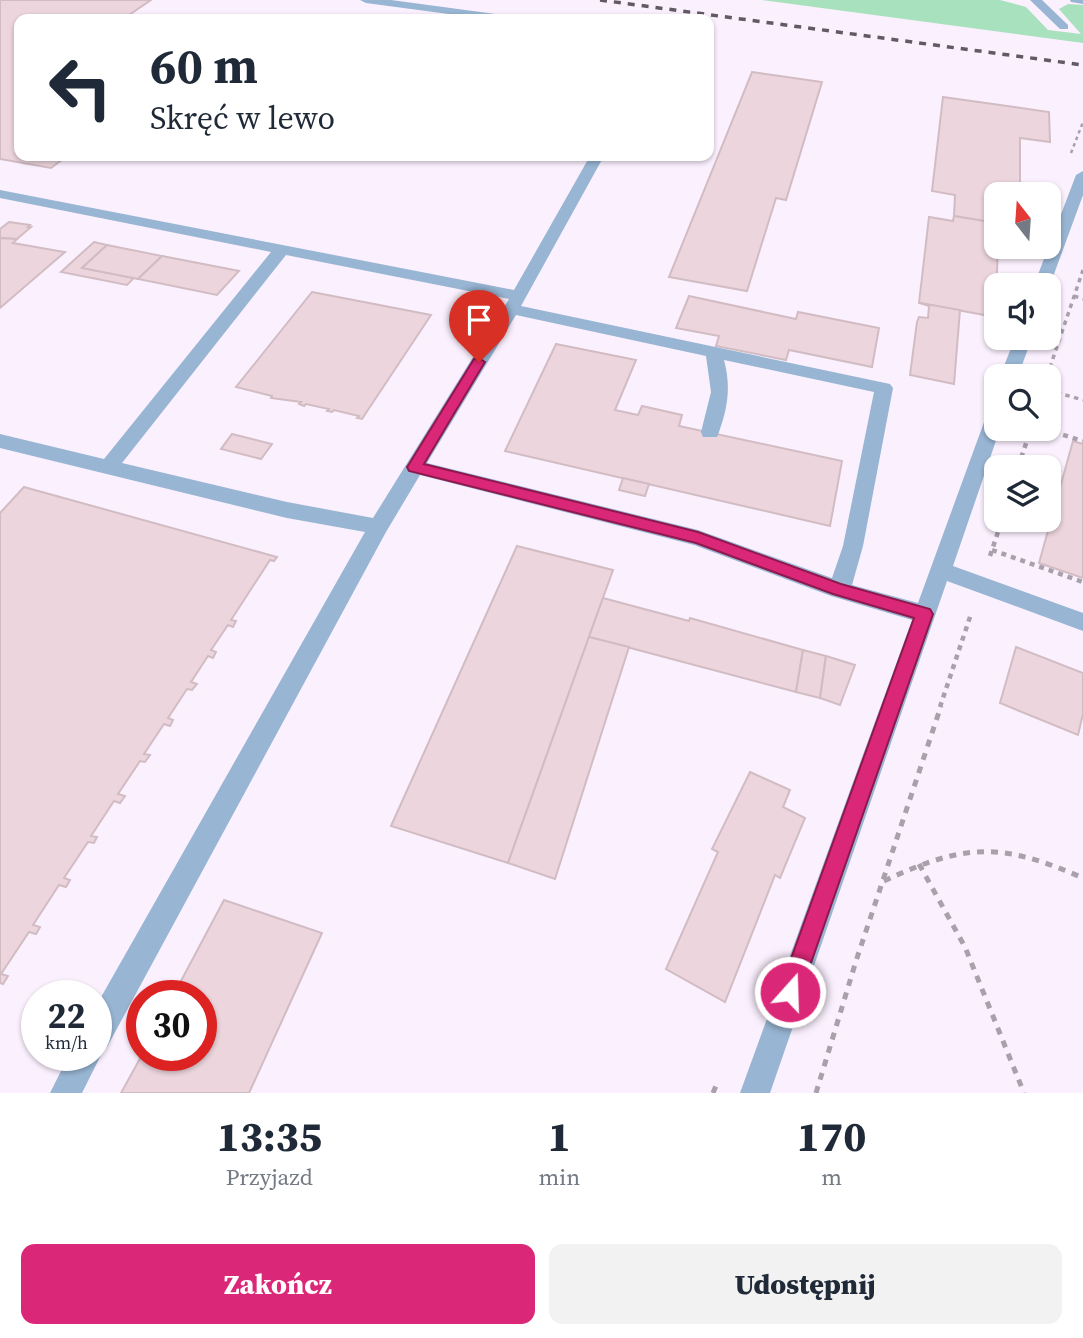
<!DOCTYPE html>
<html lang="pl">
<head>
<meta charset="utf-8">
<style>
	:root { --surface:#fff; --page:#f2f2f3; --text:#1f2937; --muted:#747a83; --accent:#db2777 }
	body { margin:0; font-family:"Source Serif 4",serif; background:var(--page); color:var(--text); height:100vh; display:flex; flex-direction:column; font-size:26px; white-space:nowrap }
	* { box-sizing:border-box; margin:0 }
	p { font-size:23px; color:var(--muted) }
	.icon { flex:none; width:38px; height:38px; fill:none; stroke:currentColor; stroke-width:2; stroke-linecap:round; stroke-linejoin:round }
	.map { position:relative; height:1093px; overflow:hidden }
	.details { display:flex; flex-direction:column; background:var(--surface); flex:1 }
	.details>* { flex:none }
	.hud { position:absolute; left:14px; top:14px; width:700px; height:147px; border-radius:14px; box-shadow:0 2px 5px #0004; background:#fff; color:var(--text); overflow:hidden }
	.needle { width:46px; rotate:343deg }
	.tools { position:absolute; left:984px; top:182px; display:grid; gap:14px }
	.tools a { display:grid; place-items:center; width:77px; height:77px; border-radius:14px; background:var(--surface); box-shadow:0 2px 5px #0004; font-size:35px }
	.speed { position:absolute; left:21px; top:980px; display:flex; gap:14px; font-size:35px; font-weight:700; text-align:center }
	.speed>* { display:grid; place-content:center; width:91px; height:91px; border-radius:50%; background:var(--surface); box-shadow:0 2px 5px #0004; line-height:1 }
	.speed small { font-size:18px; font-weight:400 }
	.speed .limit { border:10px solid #d22; background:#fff; color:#111 }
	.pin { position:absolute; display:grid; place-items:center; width:60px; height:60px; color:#fff; margin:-72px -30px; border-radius:50% 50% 50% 0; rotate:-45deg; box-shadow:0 0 7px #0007 }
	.pin .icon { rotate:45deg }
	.me { position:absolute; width:77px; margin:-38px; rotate:20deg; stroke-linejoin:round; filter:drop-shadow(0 0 5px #0008) }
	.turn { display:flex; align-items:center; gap:24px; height:147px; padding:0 21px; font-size:32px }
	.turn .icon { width:91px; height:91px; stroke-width:2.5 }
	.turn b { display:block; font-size:49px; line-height:60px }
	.eta { display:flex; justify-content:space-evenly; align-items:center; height:119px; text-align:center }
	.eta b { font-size:42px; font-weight:800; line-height:49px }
	.action { display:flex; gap:14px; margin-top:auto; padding:14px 21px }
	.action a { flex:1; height:80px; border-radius:14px; background:var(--accent); color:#fff; font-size:28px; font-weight:800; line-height:80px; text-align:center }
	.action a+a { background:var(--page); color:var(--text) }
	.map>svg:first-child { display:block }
</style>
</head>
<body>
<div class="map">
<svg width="1083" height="1093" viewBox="0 0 1083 1093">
	<rect width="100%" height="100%" fill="#fbf0fe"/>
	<path fill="#a7e1bd" d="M762 0H1000L1026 7 1048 30 1081 34 1059 9 1068 4 1083 5V43Z"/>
	<g fill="#ecd5dd" stroke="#d2bcc3" stroke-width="2">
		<path d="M0 0H151L123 19H19V156H67L51 168 0 159Z"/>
		<path d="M752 72 822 82 786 200 776 198 747 291 669 277Z"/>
		<path d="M943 97 1049 112 1050 142 1020 138V194H996V223L954 216 955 195 932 191Z"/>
		<path d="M954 216 996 223 998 247 995 317 919 303 929 217 953 221Z"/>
		<path d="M9 222 30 225 28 227H31L17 239 0 238V229Z"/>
		<path d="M0 238 17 239 13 243 65 252 0 308Z"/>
		<path d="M94 242 107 245 82 268 134 278 127 285 61 272Z"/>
		<path d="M107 245 162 256 138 279 82 268Z"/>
		<path d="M162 256 239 271 217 295 138 279Z"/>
		<path d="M312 292 431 315 362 419 357 418 359 416 334 410 332 412 327 411 329 409 306 404 304 406 299 404 301 402 271 398 272 396 236 387Z"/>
		<path d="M689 296 796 319 798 312 879 328 872 367 789 350 786 360 716 346 719 336 676 328Z"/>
		<path d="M920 303 960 310 954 384 910 375 917 322 919 317 928 318 929 306Z"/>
		<path d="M556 344 636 360 615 410 638 415 642 406 682 415 679 426 842 461 830 526 505 451Z"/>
		<path d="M232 434 272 444 261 459 221 449Z"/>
		<path d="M1073 441 1083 444V578L1039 563Z"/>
		<path d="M623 478 649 484 645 496 619 490Z"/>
		<path d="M24 487 277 557 274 561 270 560 231 620 236 621 233 627 228 625 211 650 216 652 213 658 208 656 191 682 197 684 192 690 187 689 168 718 173 720 170 726 164 724 144 754 150 755 145 762 140 761 118 794 125 796 120 803 114 801 91 836 97 837 94 843 88 842 64 878 70 880 66 887 59 885 33 925 40 927 36 934 29 932 1 974 8 976 3 984 0 983V513Z"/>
		<path d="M517 546 613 570 508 863 391 826Z"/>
		<path d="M603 598 689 621 690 618 803 650 796 692 589 637Z"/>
		<path d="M589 637 629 647 555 879 508 863Z"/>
		<path d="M1016 647 1083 673V714L1078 735 1000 703Z"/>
		<path d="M803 650 826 656 820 698 796 692Z"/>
		<path d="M826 656 855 665 840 705 820 698Z"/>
		<path d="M750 772 790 790 783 807 805 818 780 878 775 875 725 1002 666 969 718 852 712 849Z"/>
		<path d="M224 900 322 933 249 1093H121L142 1055H201V996H173Z"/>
	</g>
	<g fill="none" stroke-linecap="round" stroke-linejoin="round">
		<path stroke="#a8a0ab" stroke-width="2.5" stroke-dasharray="3.5 3.5" stroke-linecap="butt" d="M1071 153 1083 122"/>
		<g stroke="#a8a0ab" stroke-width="3.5" stroke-dasharray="4.5 4.5" stroke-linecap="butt">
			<path d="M1074 296 1083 299"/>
			<path d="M1047 376 1083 270"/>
			<path d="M1048 390 1083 400"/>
		</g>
		<g stroke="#a8a0ab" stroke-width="4.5" stroke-dasharray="5 5" stroke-linecap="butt">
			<path d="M1044 429 1083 441"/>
			<path d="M1018 467 1031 429"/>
			<path d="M992 550 1083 582"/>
			<path d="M990 556 1002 520"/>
			<path d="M940 707 971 614"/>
		</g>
		<g stroke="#a8a0ab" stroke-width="5" stroke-dasharray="7 7" stroke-linecap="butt">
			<path d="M919 864 965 947 1024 1093"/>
			<path d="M884 881C965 843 1001 842 1083 878"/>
			<path d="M713 1093 718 1081"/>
			<path d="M816 1093 856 961 941 706"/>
		</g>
		<g fill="#98b5d3" fill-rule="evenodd">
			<path d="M360 0H391L510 16 516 19H486L366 3Z"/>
			<path d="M1030 0H1042L1068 25V29H1060Z"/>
			<path d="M1070 0H1083V4L1071 2Z"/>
			<path d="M590 156H604L521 306 890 384 893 388 863 546 852 585 918 603 987 414 989 410 996 408V429H1000L953 566 1083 613V631L947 581 770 1093H740L912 620 831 596 694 545 420 475 386 532 107 1047 99 1050 101 1055 82 1093H50L69 1055H96V1006L365 532 287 518 0 448V434L104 459 271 252 0 198V190L514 290ZM286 255 509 299 373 518 287 502 122 463ZM516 315 706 356 711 392 701 432 703 437H717L719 432C728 407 731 386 724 360L874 392 843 546 832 578 698 530 427 463Z"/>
			<path d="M1083 171V195L1050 285 1048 288V285H1034L1076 175Z"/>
			<path d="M1015 338H1032L1018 376H1000Z"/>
		</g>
		<path stroke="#605a62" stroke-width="3.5" stroke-dasharray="7 7" stroke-linecap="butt" d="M600 0 1083 65"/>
	</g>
	<path fill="#db2777" stroke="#8e194d" stroke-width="2" d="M479 358 485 362 424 464 698 532 841 584 930 609 933 614 798 1000 790 1003 783 1000 779 992 914 618 833 594 696 543 409 471 407 467 409 464 474 359Z"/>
</svg>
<div class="tools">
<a><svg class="needle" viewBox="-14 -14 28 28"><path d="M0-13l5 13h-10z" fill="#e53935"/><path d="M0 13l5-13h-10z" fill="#747a83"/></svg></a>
<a><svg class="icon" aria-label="sound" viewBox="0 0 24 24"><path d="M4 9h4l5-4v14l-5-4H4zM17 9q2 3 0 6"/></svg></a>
<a><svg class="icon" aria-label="search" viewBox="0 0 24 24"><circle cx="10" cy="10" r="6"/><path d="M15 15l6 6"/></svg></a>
<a><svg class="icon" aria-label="layers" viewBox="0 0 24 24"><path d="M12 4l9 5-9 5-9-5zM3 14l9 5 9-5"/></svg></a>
</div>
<div class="speed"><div>22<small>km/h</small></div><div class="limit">30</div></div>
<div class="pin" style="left:479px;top:362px;background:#d93025"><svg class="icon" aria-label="arrive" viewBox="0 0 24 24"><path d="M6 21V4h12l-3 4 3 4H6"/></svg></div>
<svg class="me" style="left:790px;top:992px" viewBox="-20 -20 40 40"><circle r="17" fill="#db2777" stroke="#fff" stroke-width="3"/><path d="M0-11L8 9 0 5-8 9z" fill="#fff"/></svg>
<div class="hud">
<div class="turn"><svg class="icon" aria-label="left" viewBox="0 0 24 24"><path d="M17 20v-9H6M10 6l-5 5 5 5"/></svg><div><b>60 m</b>Skręć w lewo</div></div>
</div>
</div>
<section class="details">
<div class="eta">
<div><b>13:35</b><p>Przyjazd</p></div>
<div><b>1</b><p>min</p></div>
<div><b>170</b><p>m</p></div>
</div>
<div class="action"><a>Zakończ</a><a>Udostępnij</a></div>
</section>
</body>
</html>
